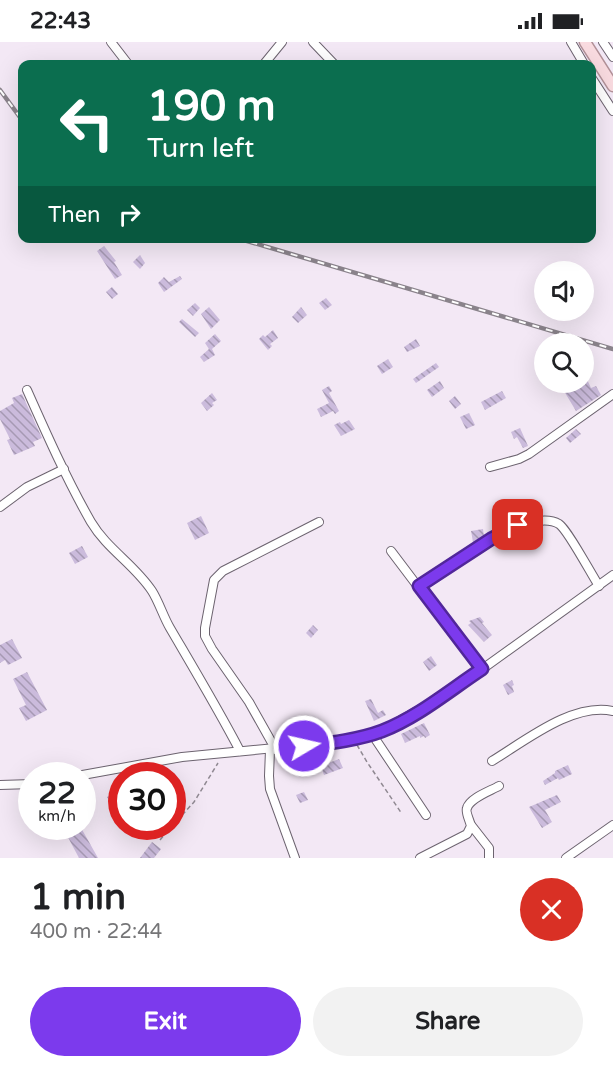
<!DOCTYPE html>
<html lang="en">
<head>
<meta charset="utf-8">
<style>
	:root { --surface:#fff; --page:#f2f2f2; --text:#202124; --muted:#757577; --accent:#7c3aed }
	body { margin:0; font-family:"Varela Round",sans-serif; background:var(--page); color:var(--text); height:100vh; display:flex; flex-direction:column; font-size:22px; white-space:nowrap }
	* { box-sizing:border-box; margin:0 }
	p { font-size:20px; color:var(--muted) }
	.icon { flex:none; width:33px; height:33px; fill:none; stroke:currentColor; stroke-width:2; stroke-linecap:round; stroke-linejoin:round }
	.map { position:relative; height:816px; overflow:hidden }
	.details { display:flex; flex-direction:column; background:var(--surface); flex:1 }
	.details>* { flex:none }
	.top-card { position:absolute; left:18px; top:18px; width:578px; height:183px; border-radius:12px; box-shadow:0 6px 24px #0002; background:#0b6e4f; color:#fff; overflow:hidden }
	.buttons { position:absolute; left:534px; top:219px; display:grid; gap:12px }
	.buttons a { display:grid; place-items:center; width:60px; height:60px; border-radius:50%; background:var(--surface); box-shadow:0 6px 24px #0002; font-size:30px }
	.speed { position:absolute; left:18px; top:720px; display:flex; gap:12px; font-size:30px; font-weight:700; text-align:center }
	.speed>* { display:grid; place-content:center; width:78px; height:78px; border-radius:50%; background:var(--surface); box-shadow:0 6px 24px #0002; line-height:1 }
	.speed small { font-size:15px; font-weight:400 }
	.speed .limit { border:9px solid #d22; background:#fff; color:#111 }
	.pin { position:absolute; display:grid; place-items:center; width:51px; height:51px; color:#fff; margin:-26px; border-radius:12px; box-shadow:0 3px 9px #0006 }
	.me { position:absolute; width:66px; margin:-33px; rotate:81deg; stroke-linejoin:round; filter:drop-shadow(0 0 4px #0008) }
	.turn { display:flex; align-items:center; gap:21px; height:126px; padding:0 30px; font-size:27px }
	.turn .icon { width:78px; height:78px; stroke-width:2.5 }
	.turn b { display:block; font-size:42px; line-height:51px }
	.then { display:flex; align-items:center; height:57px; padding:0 30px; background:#0003; gap:12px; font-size:22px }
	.round { display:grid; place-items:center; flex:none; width:63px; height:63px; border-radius:32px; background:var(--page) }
	.summary { display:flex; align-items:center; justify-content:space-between; height:102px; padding:0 30px }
	h1 { font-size:36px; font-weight:700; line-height:45px }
	.action { display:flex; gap:12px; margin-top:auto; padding:12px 30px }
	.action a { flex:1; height:69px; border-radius:36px; background:var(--accent); color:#fff; font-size:24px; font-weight:700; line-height:69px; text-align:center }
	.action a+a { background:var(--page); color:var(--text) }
	.status { display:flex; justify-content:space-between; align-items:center; height:42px; padding:0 30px; background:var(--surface); direction:ltr }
	.status svg { height:16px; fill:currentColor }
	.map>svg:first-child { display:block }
</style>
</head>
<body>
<div class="status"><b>22:43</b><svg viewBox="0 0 49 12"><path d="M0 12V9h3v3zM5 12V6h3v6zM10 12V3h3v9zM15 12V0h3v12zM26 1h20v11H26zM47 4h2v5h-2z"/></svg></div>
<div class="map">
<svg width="613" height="816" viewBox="0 0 613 816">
	<defs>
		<pattern id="building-back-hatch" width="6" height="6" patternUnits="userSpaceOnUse" patternTransform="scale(1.5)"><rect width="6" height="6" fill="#cbbbdc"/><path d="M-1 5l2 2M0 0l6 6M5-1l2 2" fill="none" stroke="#a699b3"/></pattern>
	</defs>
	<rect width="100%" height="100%" fill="#f3e8f5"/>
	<g fill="url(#building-back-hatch)">
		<path d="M104 204 116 219 114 220 122 233 115 237 97 209Z"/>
		<path d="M140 213 145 221 140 227 133 220Z"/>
		<path d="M180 234 182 237 164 250 158 241 164 235 169 240Z"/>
		<path d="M112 245 118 252 112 257 106 250Z"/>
		<path d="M326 256 332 263 325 268 319 261Z"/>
		<path d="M195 261 200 266 193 274 187 268Z"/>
		<path d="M209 265 220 278 211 287 201 272Z"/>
		<path d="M301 265 307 273 298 281 292 275Z"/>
		<path d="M182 277 199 291 195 295 179 280Z"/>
		<path d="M273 288 278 296 270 302 272 304 268 308 259 297 263 293 265 295Z"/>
		<path d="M215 292 221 299 212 307 215 313 204 320 200 315 209 307 205 301Z"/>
		<path d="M416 297 420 304 407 310 404 305Z"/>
		<path d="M388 317 393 325 382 332 377 324Z"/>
		<path d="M436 321 439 325 416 341 413 337Z"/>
		<path d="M584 331 591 346 596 344 601 353 576 369 561 344 569 340 572 346 584 340Z"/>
		<path d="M440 339 444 346 432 355 427 348Z"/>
		<path d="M329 344 332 349 329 351 339 369 335 372 333 369 321 375 317 367 329 361 322 348Z"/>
		<path d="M502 349 506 356 485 368 481 360Z"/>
		<path d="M212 351 217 358 212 361 214 363 207 369 201 361Z"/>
		<path d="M22 352 42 396 33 400 35 404 14 413 7 398 10 397 0 377V369L14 361 12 356Z"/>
		<path d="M455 354 461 362 455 367 449 359Z"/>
		<path d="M469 371 475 383 466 387 460 375Z"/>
		<path d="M349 378 355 387 341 394 334 383 340 380 341 382Z"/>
		<path d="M520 386 528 404 523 406 517 395 514 397 511 390Z"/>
		<path d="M576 387 581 392 570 401 566 396Z"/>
		<path d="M201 474 209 491 195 498 187 481Z"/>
		<path d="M483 487 484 494 473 500 471 489Z"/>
		<path d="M82 504 88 515 75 522 69 511Z"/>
		<path d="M480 575 484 580 482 581 492 593 484 600 468 583 471 581 469 579Z"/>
		<path d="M313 583 318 588 311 596 306 591Z"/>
		<path d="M12 597 22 616 8 623 5 618 0 621V603Z"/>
		<path d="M431 614 437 623 429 629 423 620Z"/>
		<path d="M27 630 47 668 26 679 19 666 26 663 13 637Z"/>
		<path d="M512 638 514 643 512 644 514 650 508 653 503 643Z"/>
		<path d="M371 657 378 671 383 668 386 673 374 679 365 659Z"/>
		<path d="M424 681 430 693 425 696 424 694 420 696V694L405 701 401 692Z"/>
		<path d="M339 717 343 726 324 733 320 722 325 720 326 722Z"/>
		<path d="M568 723 572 732 559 738 558 736 545 743 543 739 555 731V729Z"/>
		<path d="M116 749 122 758V780L107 755Z"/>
		<path d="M304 750 308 758 300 761 296 753Z"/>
		<path d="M557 753 561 760 545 768 552 780 542 786 529 765Z"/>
		<path d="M62 784H80L98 816H79Z"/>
		<path d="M152 800 161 807 154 816H140Z"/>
	</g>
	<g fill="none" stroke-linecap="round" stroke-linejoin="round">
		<defs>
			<g id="minor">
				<path d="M111 0 128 22"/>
				<path d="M313 0 334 22"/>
				<path d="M571 0 584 22"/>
				<path d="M603 0 613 15"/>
				<path d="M264 22 282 0"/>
				<path d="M591 35 613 69"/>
				<path d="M27 348C47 393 67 438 91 480 107 507 135 523 152 549 159 560 163 574 170 586 194 627 218 667 240 709"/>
				<path d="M490 425 519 417 529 412 613 352"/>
				<path d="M0 465 27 445 64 427"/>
				<path d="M391 509 481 628"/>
				<path d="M419 544C446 527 527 463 559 482 568 488 591 532 599 544"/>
				<path d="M372 692 426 773"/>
				<path d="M270 708 269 734 270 747 295 816"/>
				<path d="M276 708 249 660 212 607 205 594V586L214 538 223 529 319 480"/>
				<path d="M492 719C525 699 573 660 613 669"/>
				<path d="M77 734 182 715 317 702 354 696 383 688 431 661 481 628 613 533"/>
				<path d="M0 743 32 742"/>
				<path d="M471 783 489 806V816"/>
				<path d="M420 816 467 792 471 784C470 779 465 770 467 766 470 756 490 749 499 744"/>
				<path d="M566 816 613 783"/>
			</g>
			<path id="major" d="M585 0 613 44"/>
		</defs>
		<use href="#minor" stroke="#6c636f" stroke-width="10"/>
		<use href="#major" stroke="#b29198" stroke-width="13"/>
		<g stroke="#908992" stroke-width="1.5" stroke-dasharray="4.5 3" stroke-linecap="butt">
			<path d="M357 703 367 720 402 772"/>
			<path d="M172 784 194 760 218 721"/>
			<path d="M160 798 171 785"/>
		</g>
		<use href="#minor" stroke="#fff" stroke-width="8"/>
		<use href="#major" stroke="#f9dbe0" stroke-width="10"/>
		<defs>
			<g id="rail">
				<path d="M0 48 22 78"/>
				<path d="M237 196 613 307"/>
			</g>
		</defs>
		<use href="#rail" stroke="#8a838b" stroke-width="4.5"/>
		<use href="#rail" stroke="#fff" stroke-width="2" stroke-dasharray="7" stroke-linecap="butt"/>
	</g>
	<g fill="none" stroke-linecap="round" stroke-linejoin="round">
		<defs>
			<path id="route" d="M304 704C330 701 358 698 382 689 418 675 450 648 482 627L419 544 491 497 518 483"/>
		</defs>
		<use href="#route" stroke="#51269a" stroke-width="15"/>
		<use href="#route" stroke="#7c3aed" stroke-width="10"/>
	</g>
</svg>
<div class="buttons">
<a><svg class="icon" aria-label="sound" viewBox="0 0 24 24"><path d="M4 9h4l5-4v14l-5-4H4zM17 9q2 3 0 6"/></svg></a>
<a><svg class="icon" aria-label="search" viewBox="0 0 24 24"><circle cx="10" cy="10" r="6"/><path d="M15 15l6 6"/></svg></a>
</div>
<div class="speed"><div>22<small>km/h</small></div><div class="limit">30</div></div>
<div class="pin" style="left:518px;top:483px;background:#d93025"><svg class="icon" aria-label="arrive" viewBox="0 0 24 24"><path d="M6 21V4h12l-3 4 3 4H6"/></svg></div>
<svg class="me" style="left:304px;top:704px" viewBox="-20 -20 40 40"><circle r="17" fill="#7c3aed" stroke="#fff" stroke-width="3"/><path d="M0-11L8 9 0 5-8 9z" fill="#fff"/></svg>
<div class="top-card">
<div class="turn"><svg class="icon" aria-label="left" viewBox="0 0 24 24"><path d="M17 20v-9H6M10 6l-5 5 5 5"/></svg><div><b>190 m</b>Turn left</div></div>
<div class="then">Then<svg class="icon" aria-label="right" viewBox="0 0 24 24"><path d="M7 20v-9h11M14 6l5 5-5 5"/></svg></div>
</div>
</div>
<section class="details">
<div class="summary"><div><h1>1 min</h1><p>400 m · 22:44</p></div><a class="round" style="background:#d93025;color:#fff"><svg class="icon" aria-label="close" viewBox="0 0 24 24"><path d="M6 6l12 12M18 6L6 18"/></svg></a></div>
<div class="action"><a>Exit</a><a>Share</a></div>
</section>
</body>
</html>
